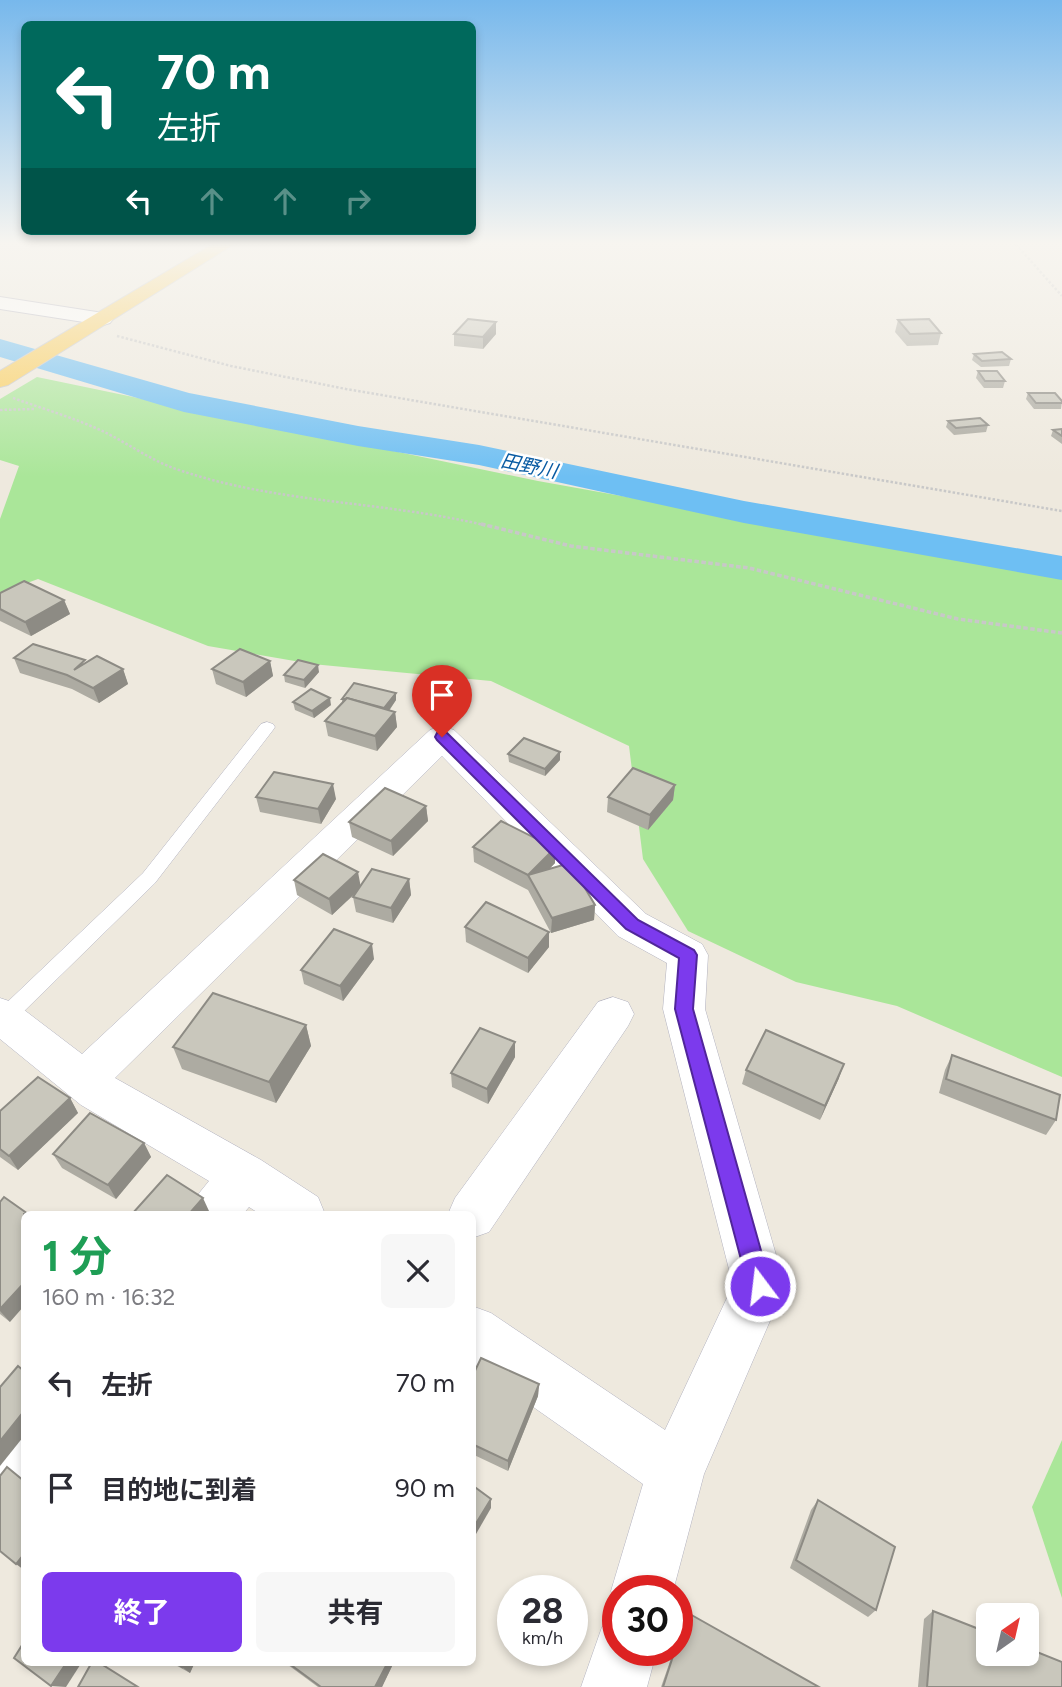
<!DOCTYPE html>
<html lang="ja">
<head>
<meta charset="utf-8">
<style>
	:root { --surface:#fff; --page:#f7f7f7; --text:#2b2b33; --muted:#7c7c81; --accent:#7c3aed }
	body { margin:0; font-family:Figtree,"Noto Sans JP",sans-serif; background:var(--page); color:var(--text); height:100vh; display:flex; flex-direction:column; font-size:26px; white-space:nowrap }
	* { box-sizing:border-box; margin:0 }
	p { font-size:23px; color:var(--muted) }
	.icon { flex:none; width:38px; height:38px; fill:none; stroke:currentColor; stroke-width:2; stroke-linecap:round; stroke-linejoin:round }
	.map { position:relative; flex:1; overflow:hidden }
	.panel { position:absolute; left:21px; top:1211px; width:455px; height:455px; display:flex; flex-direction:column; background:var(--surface); border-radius:10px; box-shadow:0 4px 10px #0003 }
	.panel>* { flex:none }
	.banner { position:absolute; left:21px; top:21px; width:455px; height:214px; border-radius:10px; box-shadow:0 4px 10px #0003; background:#00695c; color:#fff; overflow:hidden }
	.needle { width:46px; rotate:34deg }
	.tools { position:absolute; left:976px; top:1603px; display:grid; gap:14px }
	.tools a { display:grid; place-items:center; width:63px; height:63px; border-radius:10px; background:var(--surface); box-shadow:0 4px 10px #0003; font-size:35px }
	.speed { position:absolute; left:497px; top:1575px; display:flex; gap:14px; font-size:35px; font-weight:700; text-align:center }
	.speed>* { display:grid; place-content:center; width:91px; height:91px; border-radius:50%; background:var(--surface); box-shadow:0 4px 10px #0003; line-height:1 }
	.speed small { font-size:18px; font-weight:400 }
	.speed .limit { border:10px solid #d22; background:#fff; color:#111 }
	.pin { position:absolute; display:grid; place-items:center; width:60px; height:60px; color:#fff; margin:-72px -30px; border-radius:50% 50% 50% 0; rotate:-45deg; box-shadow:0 0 7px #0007 }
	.pin .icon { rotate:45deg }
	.me { position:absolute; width:77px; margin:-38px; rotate:345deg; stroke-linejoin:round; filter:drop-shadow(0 0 5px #0008) }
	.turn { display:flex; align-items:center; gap:24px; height:147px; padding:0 21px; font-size:32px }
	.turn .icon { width:91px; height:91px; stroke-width:2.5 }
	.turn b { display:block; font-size:49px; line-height:60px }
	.lanes { display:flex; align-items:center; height:66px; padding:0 21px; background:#0003; justify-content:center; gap:35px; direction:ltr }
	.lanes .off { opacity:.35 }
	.round { display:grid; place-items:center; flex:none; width:74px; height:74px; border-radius:10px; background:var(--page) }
	.headline { display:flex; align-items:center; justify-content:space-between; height:119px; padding:0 21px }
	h1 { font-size:42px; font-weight:700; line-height:52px; color:#1e9e55 }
	.action { display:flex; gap:14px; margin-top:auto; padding:14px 21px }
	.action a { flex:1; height:80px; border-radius:10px; background:var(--accent); color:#fff; font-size:28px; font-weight:700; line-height:80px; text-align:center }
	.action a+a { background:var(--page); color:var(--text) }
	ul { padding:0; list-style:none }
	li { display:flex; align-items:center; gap:21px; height:105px; padding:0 21px }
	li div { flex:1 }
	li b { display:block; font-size:26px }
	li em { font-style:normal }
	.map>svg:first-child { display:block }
</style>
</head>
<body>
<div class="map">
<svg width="1062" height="1687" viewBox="0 0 1062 1687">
	<rect width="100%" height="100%" fill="#eee9de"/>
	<g fill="#aae699">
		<path d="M37 377 538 481 1062 575V1077L897 1006 796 982 688 931 643 859 629 746 491 681 312 664 208 646 38 579 0 593V519L19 466 0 460V399Z"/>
		<path d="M1062 1440V1598L1032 1507Z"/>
	</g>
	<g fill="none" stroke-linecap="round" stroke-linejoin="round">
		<path fill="#6ebff3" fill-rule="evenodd" d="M0 339 189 393 358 426 479 445 744 501 1062 556V580L744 523 479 465 358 446 184 412 0 357Z"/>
		<defs>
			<path id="service" d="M267 722 273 724 275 727 273 730 155 883 11 1024 0 1025V1009L143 873 261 724Z"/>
			<g id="minor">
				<path d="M442 726 454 730 646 914 702 944 708 955 705 1009 785 1286 704 1474 673 1591H618V1607L611 1591 643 1484 472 1364V1306L491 1313 665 1430 733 1285 663 1009 667 963 618 936 442 756 115 1078 261 1160 318 1197 325 1214H260L249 1207 243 1214H189L196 1197 209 1181 81 1105 0 1039V998L15 1003 82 1054 430 730Z"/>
				<path d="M613 997 628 1002 634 1014 628 1026 489 1232 472 1238V1214H448L455 1198 598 1002Z"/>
				<path d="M24 1421V1496L21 1502 0 1510V1434L4 1430Z"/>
				<path d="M618 1621V1650H657L647 1687H581L602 1627Z"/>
			</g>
			<path id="tertiary" d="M0 297 103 313 110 315 113 319 110 323 103 325 0 309Z"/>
			<path id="trunk" d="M218 241H239L8 385 0 387V371Z"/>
		</defs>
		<use href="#service" stroke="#b2b2c0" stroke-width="1"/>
		<use href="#minor" stroke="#b2b2c0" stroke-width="1"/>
		<use href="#tertiary" stroke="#b2b2c0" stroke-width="2"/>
		<use href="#trunk" stroke="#c8c8c8" stroke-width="2"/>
		<g stroke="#c8c8c8" stroke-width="2.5" stroke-dasharray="2.5 2" stroke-linecap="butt">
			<path d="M1013 241 1062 296"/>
			<path d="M117 336 231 366 346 389 1062 511"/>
			<path d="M13 398C41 408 71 417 98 429 125 441 151 461 179 470 279 504 386 501 488 526"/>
			<path d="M0 410 34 409"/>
		</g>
		<path stroke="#c8c8c8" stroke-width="3.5" stroke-dasharray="4.5 2.5" stroke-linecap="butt" d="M481 524 571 546 749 568 958 619 1062 633"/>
		<use href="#service" fill="#fff" fill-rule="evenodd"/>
		<use href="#minor" fill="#fff" fill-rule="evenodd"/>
		<use href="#tertiary" fill="#fff" fill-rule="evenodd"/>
		<use href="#trunk" fill="#facd5a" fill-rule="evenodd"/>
	</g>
	<g fill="#adaba2">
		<path d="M898 320 941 333 938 345 907 346 895 332Z"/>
		<path d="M496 322V334L483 349 454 346V334Z"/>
		<path d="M974 354 1011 359 1009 366 981 367 972 360Z"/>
		<path d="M978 371 1005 381 1003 388H984L976 378Z"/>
		<path d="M1028 393 1062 401 1061 409H1034L1026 399Z"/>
		<path d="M948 421 988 425 986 432 954 435 946 427Z"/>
		<path d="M1062 429V444L1051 436 1053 430Z"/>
		<path d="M0 593 64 600 70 614 31 636 0 621Z"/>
		<path d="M14 658 123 669 128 684 99 703 72 689 20 673Z"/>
		<path d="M270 661 273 676 246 697 216 684 212 669Z"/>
		<path d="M319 672 305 688 285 682 284 675Z"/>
		<path d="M396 693V700L389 711 395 712 397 727 377 751 328 736 325 721 342 703V699Z"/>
		<path d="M293 702 331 705 314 718 295 710Z"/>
		<path d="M508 754 560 760 545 776 509 762Z"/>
		<path d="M675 785 673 800 648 830 607 812 608 797Z"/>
		<path d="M256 797 336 799 321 824 260 812Z"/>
		<path d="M426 806 428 821 393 856 352 837 349 822Z"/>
		<path d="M473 847 555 863 549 869 595 905 594 920 551 933 528 890 474 862Z"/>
		<path d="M409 879 411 895 393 923 356 912 353 897 357 891 332 915 297 895 294 880 361 886Z"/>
		<path d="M465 927 549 947 528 973 466 942Z"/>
		<path d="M374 959 343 1001 304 984 301 970Z"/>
		<path d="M306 1025 311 1046 276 1103 182 1069 173 1047Z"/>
		<path d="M515 1042V1057L488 1104 452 1087 451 1073Z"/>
		<path d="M952 1055 1056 1120 1046 1135 939 1093 945 1070Z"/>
		<path d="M746 1070 839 1078 820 1120 742 1084Z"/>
		<path d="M70 1098 78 1113 18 1170 0 1157V1111Z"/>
		<path d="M144 1143 151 1157 116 1199 62 1168 53 1154Z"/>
		<path d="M0 1202 10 1322 0 1314Z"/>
		<path d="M472 1377 539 1384 538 1396 508 1471 472 1454Z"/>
		<path d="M818 1500 876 1610 868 1617 790 1568 811 1510Z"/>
		<path d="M933 1611 1062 1687H918L924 1619Z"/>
		<path d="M688 1613 819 1687H661L674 1650H677V1639L682 1624Z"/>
		<path d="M170 1662H195L190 1673Z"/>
		<path d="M284 1662H394L382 1687H318Z"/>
	</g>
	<g fill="#8d8b84">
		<path d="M496 322V334L483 349V337Z"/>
		<path d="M64 600 70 614 31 636 25 622Z"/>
		<path d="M270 661 273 676 246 697 243 682Z"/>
		<path d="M318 665 319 672 305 688 304 680Z"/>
		<path d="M123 669 128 684 99 703 93 688Z"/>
		<path d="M396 693V700L385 716 384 708Z"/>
		<path d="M330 698 331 705 314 718 312 711Z"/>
		<path d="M395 712 397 727 377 751 375 736Z"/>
		<path d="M560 752V760L545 776V769Z"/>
		<path d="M333 784 336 799 321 824 318 809Z"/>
		<path d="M675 785 673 800 648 830 650 815Z"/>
		<path d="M426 806 428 821 393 856 391 841Z"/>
		<path d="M555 848V863L534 885 528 875Z"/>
		<path d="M358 872 361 888 332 915 329 899Z"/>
		<path d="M409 879 411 895 393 923 391 908Z"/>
		<path d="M595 905 594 920 551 933 552 918Z"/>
		<path d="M549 932V947L528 973V958Z"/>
		<path d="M372 944 374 959 343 1001 340 986Z"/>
		<path d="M306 1025 311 1046 276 1103 269 1082Z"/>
		<path d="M515 1042V1057L488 1104 487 1089Z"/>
		<path d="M844 1064 839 1078 820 1120 825 1106Z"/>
		<path d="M70 1098 78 1113 18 1170 9 1156Z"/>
		<path d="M144 1143 151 1157 116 1199 108 1185Z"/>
		<path d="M203 1198 209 1211 206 1214H189Z"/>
		<path d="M24 1283V1306L10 1322 0 1311V1309Z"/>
		<path d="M539 1384 538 1396 508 1471V1461Z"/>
		<path d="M24 1411V1436L0 1466V1441Z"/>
		<path d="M491 1499V1508L472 1541V1530Z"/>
		<path d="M24 1554V1570L16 1564Z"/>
		<path d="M67 1662H82L66 1687 51 1686Z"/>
		<path d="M184 1662H195L190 1673 182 1667Z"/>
		<path d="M388 1662H394L382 1687H375Z"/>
	</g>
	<g fill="#c9c7bc" stroke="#8d8b84" stroke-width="2">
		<path d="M468 319 496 322 483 337 454 334Z"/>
		<path d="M929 319 941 333 910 334 898 320Z"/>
		<path d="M1002 352 1011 359 982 361 974 354Z"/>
		<path d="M978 371H997L1005 381H985Z"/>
		<path d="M1028 393H1055L1062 401V403H1036Z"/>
		<path d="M980 418 988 425 956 428 948 421Z"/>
		<path d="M1062 429V436L1053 430Z"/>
		<path d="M24 581 64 600 25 622 0 609V593Z"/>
		<path d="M33 644 85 660 74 670 97 656 123 669 93 688 67 675 14 658Z"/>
		<path d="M240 649 270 661 243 682 212 669Z"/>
		<path d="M298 660 318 665 304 680 284 675Z"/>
		<path d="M354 683 396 693 384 708 347 698 345 699H342Z"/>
		<path d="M311 689 330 698 312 711 293 702Z"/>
		<path d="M347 698 395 712 375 736 325 721Z"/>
		<path d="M524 738 560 752 545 769 508 754Z"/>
		<path d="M633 768 675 785 650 815 608 797Z"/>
		<path d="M274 772 333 784 318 809 256 797Z"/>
		<path d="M385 788 426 806 391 841 349 822Z"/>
		<path d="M501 821 555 848 528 875 473 847Z"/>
		<path d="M323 854 358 872 329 899 294 880Z"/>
		<path d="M570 863 595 905 552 918 528 875Z"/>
		<path d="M372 869 409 879 391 908 353 897Z"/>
		<path d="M486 902 549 932 528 958 465 927Z"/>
		<path d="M334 929 372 944 340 986 301 970Z"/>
		<path d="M213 993 306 1025 269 1082 173 1047Z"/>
		<path d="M480 1028 515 1042 487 1089 451 1073Z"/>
		<path d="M766 1030 844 1064 825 1106 746 1070Z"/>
		<path d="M952 1055 1060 1095 1056 1120 946 1079Z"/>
		<path d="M38 1077 70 1098 9 1156 0 1149V1111Z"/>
		<path d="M90 1113 144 1143 108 1185 53 1154Z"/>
		<path d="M167 1175 203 1198 189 1214H132Z"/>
		<path d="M4 1197 28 1214H24V1283L0 1309V1202Z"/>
		<path d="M481 1358 539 1384 508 1461 472 1444V1377Z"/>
		<path d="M18 1366 24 1371V1411L0 1441V1387Z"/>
		<path d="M7 1467 24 1481V1554L16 1564 0 1551V1476Z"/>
		<path d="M472 1485 491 1499 472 1530Z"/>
		<path d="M818 1500 895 1547 876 1610 796 1560Z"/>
		<path d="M933 1611 989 1633V1654H1027V1648L1062 1662V1687H927Z"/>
		<path d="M688 1613 819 1687H663L675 1650H677V1644Z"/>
		<path d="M24 1642V1662H67L51 1686 14 1658Z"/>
		<path d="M92 1662H98L138 1687H78Z"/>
		<path d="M174 1662H184L182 1667Z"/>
		<path d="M287 1662H388L375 1687H321Z"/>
	</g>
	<linearGradient id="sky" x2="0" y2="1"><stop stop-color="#77b8ec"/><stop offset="0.51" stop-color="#f7f5f0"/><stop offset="1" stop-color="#f7f5f0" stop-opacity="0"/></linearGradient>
	<rect width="1062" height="477" fill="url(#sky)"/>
	<path fill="#7c3aed" stroke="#51269a" stroke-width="2" d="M442 732 447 733 638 920 694 950 697 955 693 1009 771 1286 767 1294 760 1297 752 1294 748 1286 675 1009 679 958 626 929 437 740 435 737 437 733Z"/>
	<g text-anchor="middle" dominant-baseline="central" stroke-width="5" stroke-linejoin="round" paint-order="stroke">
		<g font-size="19" font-style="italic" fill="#095ba3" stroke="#fff">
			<text transform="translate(529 466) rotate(12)">田野川</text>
		</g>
	</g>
</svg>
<div class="tools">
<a><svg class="needle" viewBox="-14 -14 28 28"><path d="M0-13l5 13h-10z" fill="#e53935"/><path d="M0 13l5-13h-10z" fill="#7c7c81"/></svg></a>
</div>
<div class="speed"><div>28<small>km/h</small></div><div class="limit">30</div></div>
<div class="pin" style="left:442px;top:737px;background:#d93025"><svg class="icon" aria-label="arrive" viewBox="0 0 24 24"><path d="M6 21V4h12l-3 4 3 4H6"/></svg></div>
<svg class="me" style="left:760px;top:1286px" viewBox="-20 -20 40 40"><circle r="17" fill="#7c3aed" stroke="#fff" stroke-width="3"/><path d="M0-11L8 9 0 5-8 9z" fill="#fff"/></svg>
<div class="banner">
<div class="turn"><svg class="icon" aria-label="left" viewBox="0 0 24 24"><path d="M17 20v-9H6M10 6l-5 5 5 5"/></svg><div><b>70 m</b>左折</div></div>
<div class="lanes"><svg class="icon" aria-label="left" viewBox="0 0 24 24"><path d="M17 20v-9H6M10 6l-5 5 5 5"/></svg><svg class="icon off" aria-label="ahead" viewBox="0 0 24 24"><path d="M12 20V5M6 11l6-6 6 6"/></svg><svg class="icon off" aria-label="ahead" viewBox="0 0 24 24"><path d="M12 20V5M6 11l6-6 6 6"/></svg><svg class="icon off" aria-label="right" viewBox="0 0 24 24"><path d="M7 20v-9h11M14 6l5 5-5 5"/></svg></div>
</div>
<section class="panel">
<div class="headline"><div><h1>1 分</h1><p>160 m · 16:32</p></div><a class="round"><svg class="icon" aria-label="close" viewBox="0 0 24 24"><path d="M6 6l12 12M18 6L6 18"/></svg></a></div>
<ul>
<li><svg class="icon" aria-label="left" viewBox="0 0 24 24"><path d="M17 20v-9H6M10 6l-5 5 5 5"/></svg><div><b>左折</b></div><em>70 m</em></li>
<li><svg class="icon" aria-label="arrive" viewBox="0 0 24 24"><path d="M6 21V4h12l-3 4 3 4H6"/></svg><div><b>目的地に到着</b></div><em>90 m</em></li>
</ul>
<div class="action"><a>終了</a><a>共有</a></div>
</section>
</div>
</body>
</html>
